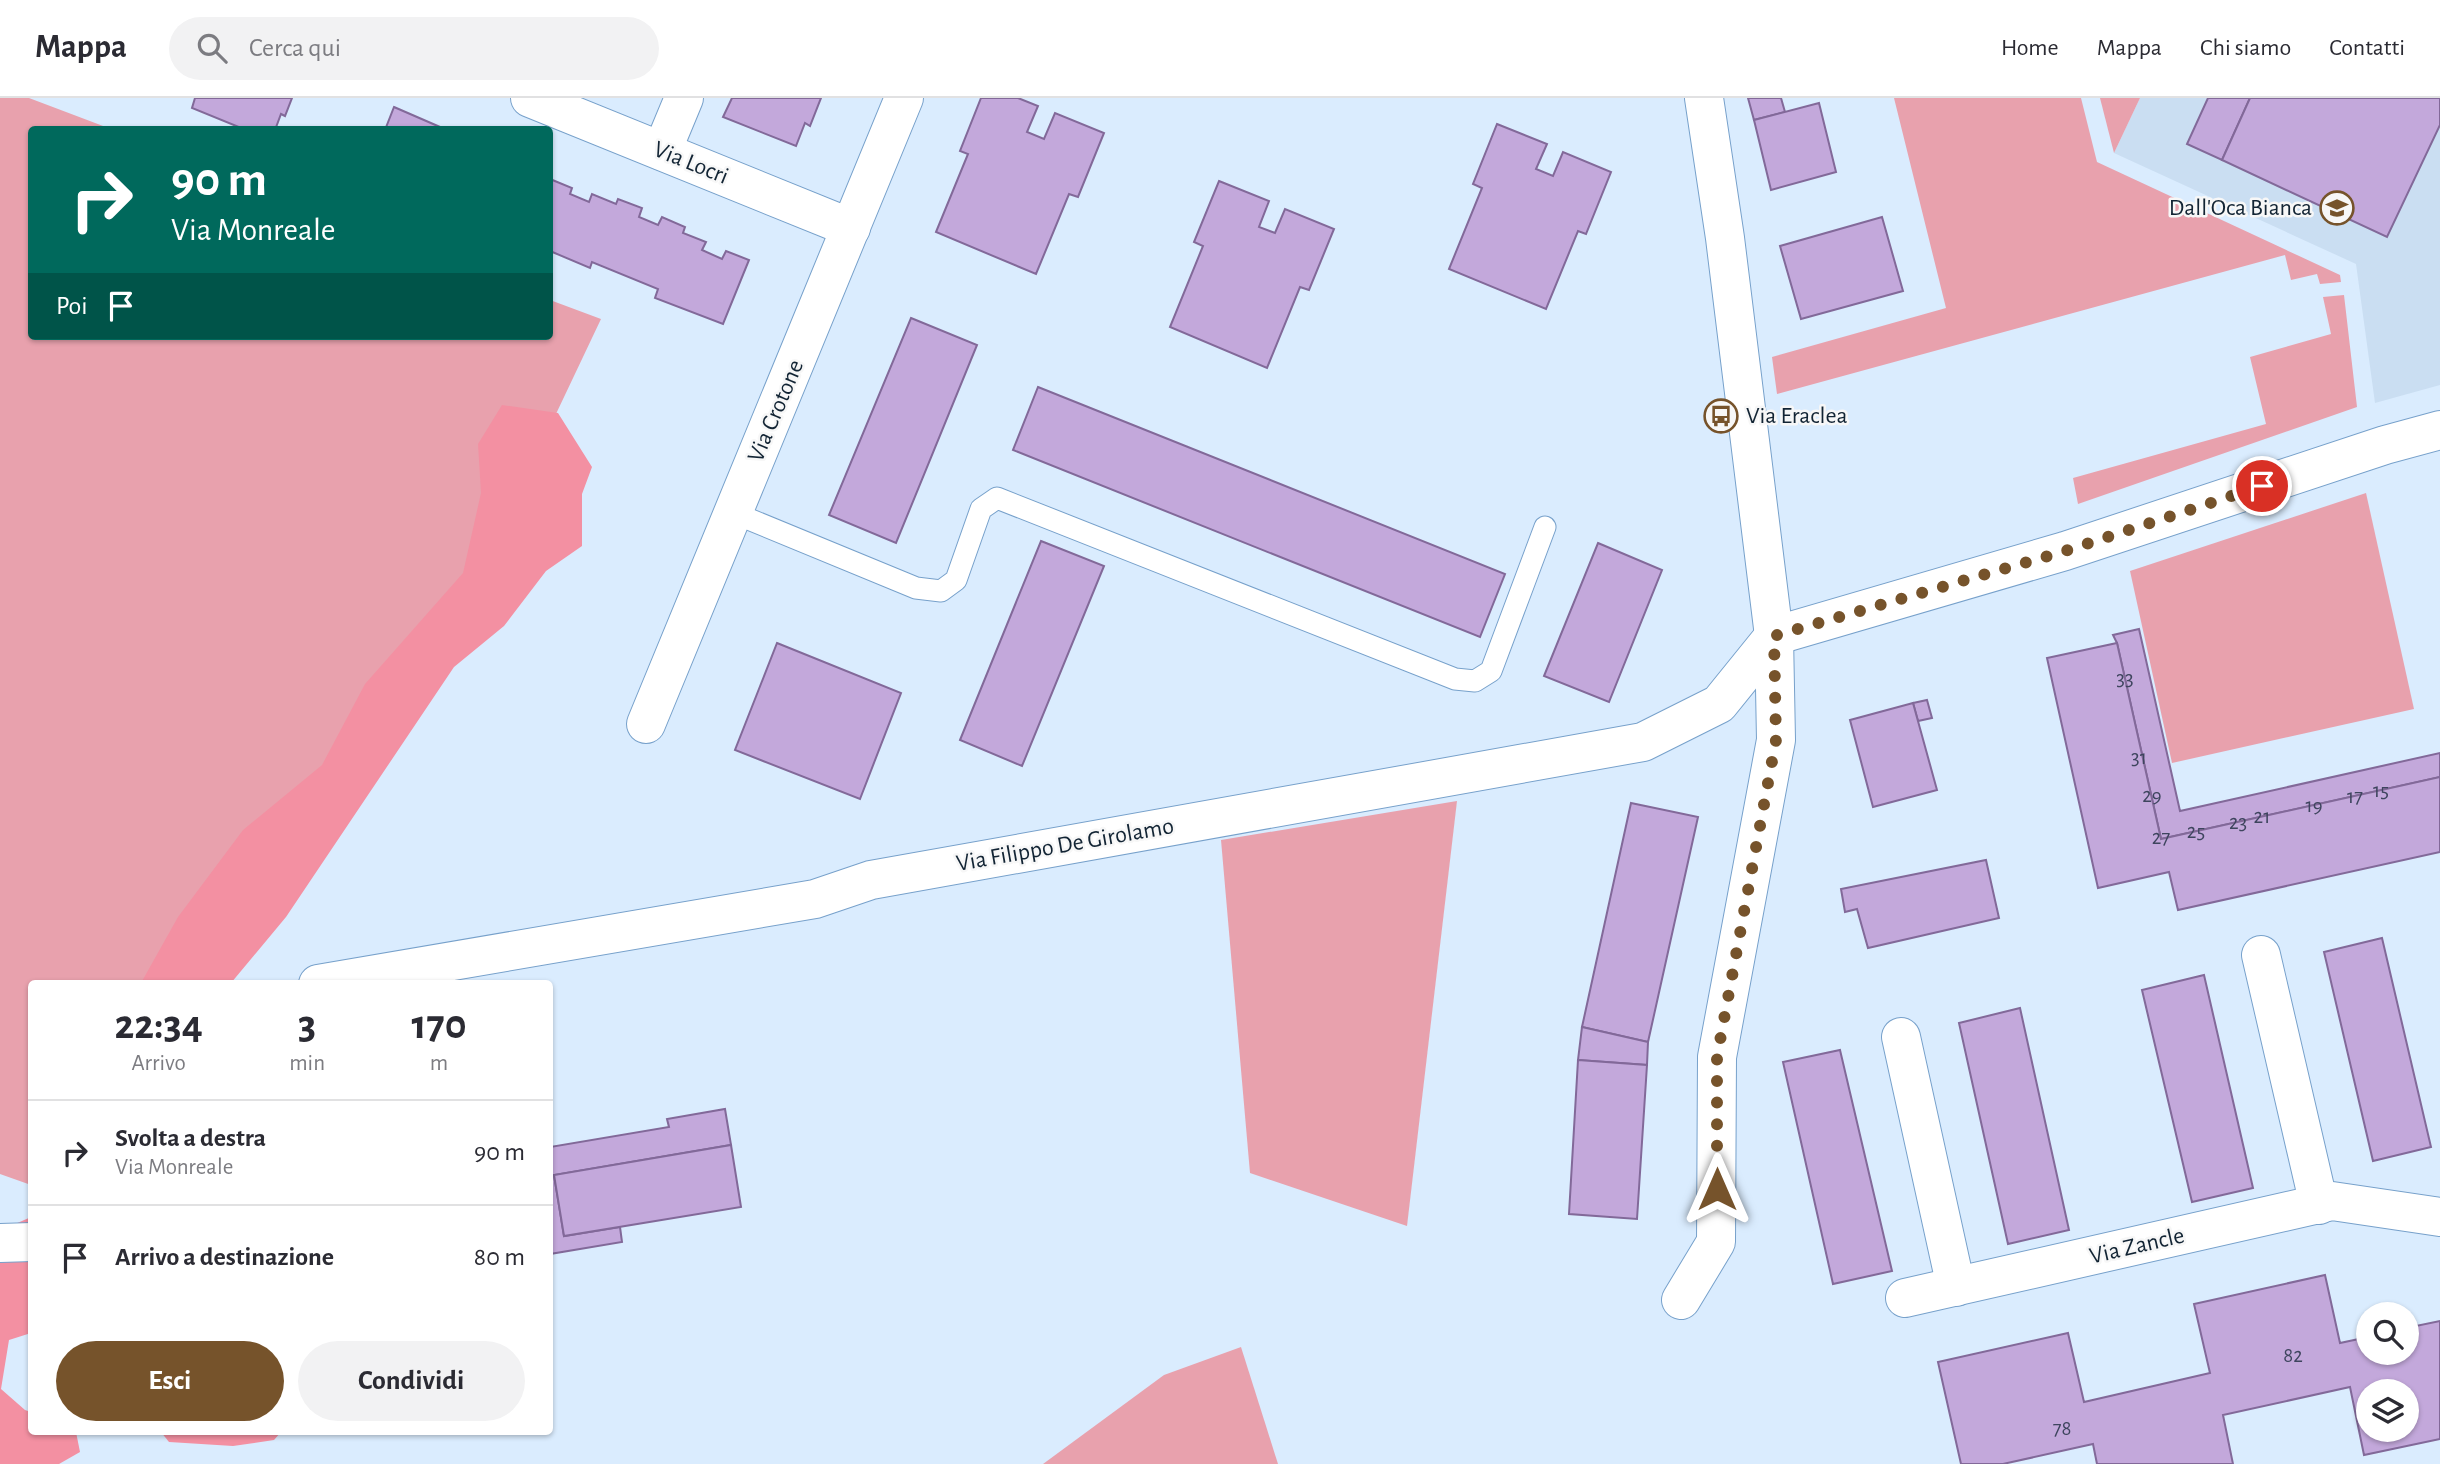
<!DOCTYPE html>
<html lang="it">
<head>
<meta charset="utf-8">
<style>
	:root { --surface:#fff; --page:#f2f2f3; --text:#2b2b33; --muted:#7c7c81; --line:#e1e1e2; --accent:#76532b }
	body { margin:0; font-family:"Alegreya Sans",sans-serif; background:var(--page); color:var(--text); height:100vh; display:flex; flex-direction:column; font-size:26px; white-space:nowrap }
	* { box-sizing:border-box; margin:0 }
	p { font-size:23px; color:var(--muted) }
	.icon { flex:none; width:38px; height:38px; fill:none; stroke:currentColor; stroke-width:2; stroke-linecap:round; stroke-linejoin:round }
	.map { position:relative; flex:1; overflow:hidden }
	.details { position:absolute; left:28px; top:882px; width:525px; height:455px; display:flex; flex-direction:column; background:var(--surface); border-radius:7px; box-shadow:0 2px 5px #0004 }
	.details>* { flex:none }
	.guide { position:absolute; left:28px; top:28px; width:525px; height:214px; border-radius:7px; box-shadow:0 2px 5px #0004; background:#00695c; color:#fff; overflow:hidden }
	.fabs { position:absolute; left:2356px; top:1204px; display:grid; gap:14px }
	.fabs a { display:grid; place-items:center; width:63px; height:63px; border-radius:50%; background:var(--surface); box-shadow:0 2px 5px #0004; font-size:35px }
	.pin { position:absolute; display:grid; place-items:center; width:60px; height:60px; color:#fff; margin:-30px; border:4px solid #fff; border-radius:50%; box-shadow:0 2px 7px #0007 }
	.me { position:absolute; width:77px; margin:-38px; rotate:0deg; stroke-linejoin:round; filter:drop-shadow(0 0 5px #0008) }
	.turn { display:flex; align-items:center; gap:24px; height:147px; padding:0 28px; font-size:32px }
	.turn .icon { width:91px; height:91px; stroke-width:2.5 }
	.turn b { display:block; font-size:49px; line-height:60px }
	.then { display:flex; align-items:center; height:66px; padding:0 28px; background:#0003; gap:14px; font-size:26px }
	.eta { display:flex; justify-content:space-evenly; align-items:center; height:119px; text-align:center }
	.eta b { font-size:42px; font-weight:700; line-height:49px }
	.button { display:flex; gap:14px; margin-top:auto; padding:14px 28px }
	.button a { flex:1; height:80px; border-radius:42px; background:var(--accent); color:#fff; font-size:28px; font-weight:700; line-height:80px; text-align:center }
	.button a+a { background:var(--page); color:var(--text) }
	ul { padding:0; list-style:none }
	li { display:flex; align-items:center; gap:21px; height:105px; padding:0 28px; border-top:2px solid var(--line) }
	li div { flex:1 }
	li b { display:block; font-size:26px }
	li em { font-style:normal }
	header { display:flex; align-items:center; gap:42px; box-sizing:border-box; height:98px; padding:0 35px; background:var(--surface); border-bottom:2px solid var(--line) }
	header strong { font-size:33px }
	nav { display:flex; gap:38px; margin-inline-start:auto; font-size:24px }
	.search { width:490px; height:63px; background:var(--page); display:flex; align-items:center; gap:18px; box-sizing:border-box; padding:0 24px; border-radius:38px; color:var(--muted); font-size:26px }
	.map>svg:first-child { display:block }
</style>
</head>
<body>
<header>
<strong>Mappa</strong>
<div class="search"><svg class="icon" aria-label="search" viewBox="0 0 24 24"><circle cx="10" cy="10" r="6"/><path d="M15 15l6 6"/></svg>Cerca qui</div>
<nav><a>Home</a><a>Mappa</a><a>Chi siamo</a><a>Contatti</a></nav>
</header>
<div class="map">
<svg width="2440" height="1366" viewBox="0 0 2440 1366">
	<rect width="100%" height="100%" fill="#daecfe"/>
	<path fill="#cadef2" d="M2140 0H2440V287L2375 305 2356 166 2114 55Z"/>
	<g fill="#e8a1ad">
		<path d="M0 0H29L111 31 32 32V238H550V202L601 221 437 567 196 885 32 886 31 1087 0 1076Z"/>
		<path d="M1894 0H2081L2097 64 2340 177 2341 184 2320 186 2317 176 2291 182 2285 157 1777 296 1772 259 1946 210Z"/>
		<path d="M2100 0H2140L2114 55Z"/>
		<path d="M2344 197 2357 309 2078 406 2073 380 2266 326 2250 259 2331 236 2323 199Z"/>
		<path d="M2366 395 2414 611 2172 665 2130 473Z"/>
		<path d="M1457 703 1407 1128 1250 1075 1221 742Z"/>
		<path d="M1241 1249 1278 1366H1043L1164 1277Z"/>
	</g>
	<g fill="#f390a2">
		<path d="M502 307 558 315 592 369 582 396V448L546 473 504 528 454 569 286 819 231 885H141L178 819 243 732 322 667 365 586 463 475 481 395 478 346Z"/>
		<path d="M31 1119V1235L9 1242 1 1291 25 1312 31 1314 32 1334H76L80 1354 59 1366H0V1128L6 1130Z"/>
		<path d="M161 1334H281L274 1342 233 1348 169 1344Z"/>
	</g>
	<g fill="#c3a8db" stroke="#826999" stroke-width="2" fill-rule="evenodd">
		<path d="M195 0H292L285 18 281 16 275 32H246L192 10Z"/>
		<path d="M732 0H821L810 28 805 25 796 48 723 19Z"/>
		<path d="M981 0H1018L1038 8 1027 34 1044 41 1055 15 1104 35 1078 99 1069 96 1036 176 936 134 968 56 960 53Z"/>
		<path d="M1748 0H1781L1785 14 1754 22Z"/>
		<path d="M2208 0H2250L2222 62 2187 46Z"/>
		<path d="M2250 0H2440V27L2387 139 2222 62Z"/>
		<path d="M1819 5 1836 74 1771 92 1754 22Z"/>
		<path d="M394 9 447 32H385Z"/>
		<path d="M1497 26 1547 46 1536 71 1553 78 1563 54 1611 74 1586 136 1578 133 1546 211 1449 171 1482 90 1473 86Z"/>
		<path d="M550 81 572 90 570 96 589 104 592 96 616 106 618 101 642 110 639 119 658 127 662 119 685 129 683 135 706 144 702 152 722 161 726 153 749 162 723 226 655 200 658 191 592 164 590 170 550 153Z"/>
		<path d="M1219 83 1269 103 1259 129 1275 135 1285 111 1334 131 1309 192 1300 189 1267 270 1170 229 1203 148 1194 144Z"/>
		<path d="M1882 119 1903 193 1801 221 1780 148Z"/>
		<path d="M911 220 977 247 896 445 829 417Z"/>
		<path d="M1038 289 1505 476 1480 539 1013 352Z"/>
		<path d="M1041 443 1104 468 1022 668 960 642Z"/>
		<path d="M1598 445 1662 472 1609 604 1544 578Z"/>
		<path d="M2139 531 2180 713 2440 655V679L2161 741 2117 545 2113 537Z"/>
		<path d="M777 545 901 595 860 701 735 652Z"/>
		<path d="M2117 545 2161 741 2440 679V754L2178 812 2169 774 2098 790 2047 560Z"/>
		<path d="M1927 602 1932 620 1918 623 1913 605Z"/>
		<path d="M1913 605 1937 692 1873 709 1850 622Z"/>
		<path d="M1631 705 1698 719 1648 944 1582 929Z"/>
		<path d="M1986 762 1999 820 1868 850 1857 811 1845 814 1841 791Z"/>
		<path d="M2382 840 2431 1049 2373 1063 2324 854Z"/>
		<path d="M2204 877 2253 1090 2192 1104 2142 892Z"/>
		<path d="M2020 910 2069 1132 2008 1146 1959 925Z"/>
		<path d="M1582 929 1648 944 1647 967 1578 962Z"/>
		<path d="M1840 952 1892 1173 1833 1186 1783 964Z"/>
		<path d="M1578 962 1647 967 1637 1121 1569 1116Z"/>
		<path d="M725 1011 731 1047 554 1077 564 1138 620 1129 622 1144 550 1156V1049L669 1029 667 1021Z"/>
		<path d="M731 1047 741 1109 564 1138 554 1077Z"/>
		<path d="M2325 1177 2340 1245 2368 1239V1255H2406V1230L2440 1223V1341L2364 1357 2350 1289 2223 1317 2233 1366H2097L2093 1346 2003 1366H1961L1938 1264 2068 1235 2084 1304 2210 1275 2194 1206ZM2368 1293H2406V1332H2368Z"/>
	</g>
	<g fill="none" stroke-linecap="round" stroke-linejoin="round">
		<defs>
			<path id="lane" d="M734 415 916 490 941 493 956 482 981 411 997 400 1455 581 1475 583 1491 573 1545 429"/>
			<g id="street">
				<path d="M530 0 851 130"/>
				<path d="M662 53 684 0"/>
				<path d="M1774 538 2065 453 2385 347 2440 332"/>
				<path d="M646 626 904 0"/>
				<path d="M2261 857 2319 1107"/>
				<path d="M318 886 815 801 871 782 1643 644 1719 606 1774 538"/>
				<path d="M1901 939 1956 1189"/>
				<path d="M0 1145 32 1144"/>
				<path d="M1905 1200 2332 1103 2440 1119"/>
				<path d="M1681 1202 1716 1144 1717 959 1776 642 1774 538 1725 140 1704 0"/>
			</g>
		</defs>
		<use href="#lane" stroke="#77a1cb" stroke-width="23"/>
		<use href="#street" stroke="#77a1cb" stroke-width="40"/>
		<use href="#lane" stroke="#fff" stroke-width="21"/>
		<use href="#street" stroke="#fff" stroke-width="38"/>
	</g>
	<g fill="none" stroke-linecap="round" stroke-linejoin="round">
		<path stroke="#76532b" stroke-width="12" stroke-dasharray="0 21.6" d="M1717 1091V959L1776 642 1774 538 2065 453 2262 388"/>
	</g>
	<defs>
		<symbol id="school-ring" viewBox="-11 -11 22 22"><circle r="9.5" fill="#f7f7f7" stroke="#76532b" stroke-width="1.5"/><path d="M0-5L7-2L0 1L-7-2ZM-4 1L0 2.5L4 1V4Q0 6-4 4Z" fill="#76532b"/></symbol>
		<symbol id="bus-ring" viewBox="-11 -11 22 22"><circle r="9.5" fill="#f7f7f7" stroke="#76532b" stroke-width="1.5"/><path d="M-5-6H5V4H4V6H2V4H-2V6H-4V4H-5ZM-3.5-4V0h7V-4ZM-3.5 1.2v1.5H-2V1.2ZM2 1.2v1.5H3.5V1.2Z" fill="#76532b"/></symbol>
	</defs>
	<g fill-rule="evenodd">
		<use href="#school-ring" x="2318" y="91" width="38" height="38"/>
		<use href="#bus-ring" x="1702" y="299" width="38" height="38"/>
	</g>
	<g text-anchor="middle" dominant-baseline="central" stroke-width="5" stroke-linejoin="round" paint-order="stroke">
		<g font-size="21" fill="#3e455e">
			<text x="2125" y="580">33</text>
			<text x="2139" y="659">31</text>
			<text x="2381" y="692">15</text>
			<text x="2152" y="697">29</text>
			<text x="2355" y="698">17</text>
			<text x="2314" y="707">19</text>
			<text x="2262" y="718">21</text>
			<text x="2238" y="724">23</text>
			<text x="2196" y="733">25</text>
			<text x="2161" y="739">27</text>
			<text x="2293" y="1257">82</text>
			<text x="2062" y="1330">78</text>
		</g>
		<g font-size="24" fill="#122434" stroke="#f7f7f7">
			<text transform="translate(691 65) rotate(22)">Via Locri</text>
			<text transform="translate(776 313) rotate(-67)">Via Crotone</text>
			<text transform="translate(1065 747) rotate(-10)">Via Filippo De Girolamo</text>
			<text transform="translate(2137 1148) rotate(-13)">Via Zancle</text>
		</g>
		<g font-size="24" fill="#122434" stroke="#f7f7f7" text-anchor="end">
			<text x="2312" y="110">Dall'Oca Bianca</text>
			<text x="1746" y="318" text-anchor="start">Via Eraclea</text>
		</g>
	</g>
</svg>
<div class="fabs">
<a><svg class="icon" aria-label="search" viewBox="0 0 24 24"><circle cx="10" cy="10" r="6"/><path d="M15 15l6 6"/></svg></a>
<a><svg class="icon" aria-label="layers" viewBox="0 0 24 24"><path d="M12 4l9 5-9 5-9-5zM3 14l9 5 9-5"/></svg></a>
</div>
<div class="pin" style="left:2262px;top:388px;background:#d93025"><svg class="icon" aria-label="arrive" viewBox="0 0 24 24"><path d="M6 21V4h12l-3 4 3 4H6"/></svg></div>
<svg class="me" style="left:1717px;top:1091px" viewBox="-20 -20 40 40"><path d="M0-17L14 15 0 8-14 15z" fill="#76532b" stroke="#fff" stroke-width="4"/></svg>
<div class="guide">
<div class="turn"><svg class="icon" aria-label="right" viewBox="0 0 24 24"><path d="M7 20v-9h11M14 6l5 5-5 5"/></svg><div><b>90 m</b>Via Monreale</div></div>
<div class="then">Poi<svg class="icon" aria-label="arrive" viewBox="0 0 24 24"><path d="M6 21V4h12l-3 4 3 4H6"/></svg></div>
</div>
<section class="details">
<div class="eta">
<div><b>22:34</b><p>Arrivo</p></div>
<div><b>3</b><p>min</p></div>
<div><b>170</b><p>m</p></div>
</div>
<ul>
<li><svg class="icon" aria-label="right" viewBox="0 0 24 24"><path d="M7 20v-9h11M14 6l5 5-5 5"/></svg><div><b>Svolta a destra</b><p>Via Monreale</p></div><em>90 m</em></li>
<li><svg class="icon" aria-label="arrive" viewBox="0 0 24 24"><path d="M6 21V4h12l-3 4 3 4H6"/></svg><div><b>Arrivo a destinazione</b></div><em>80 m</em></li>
</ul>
<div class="button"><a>Esci</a><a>Condividi</a></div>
</section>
</div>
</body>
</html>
